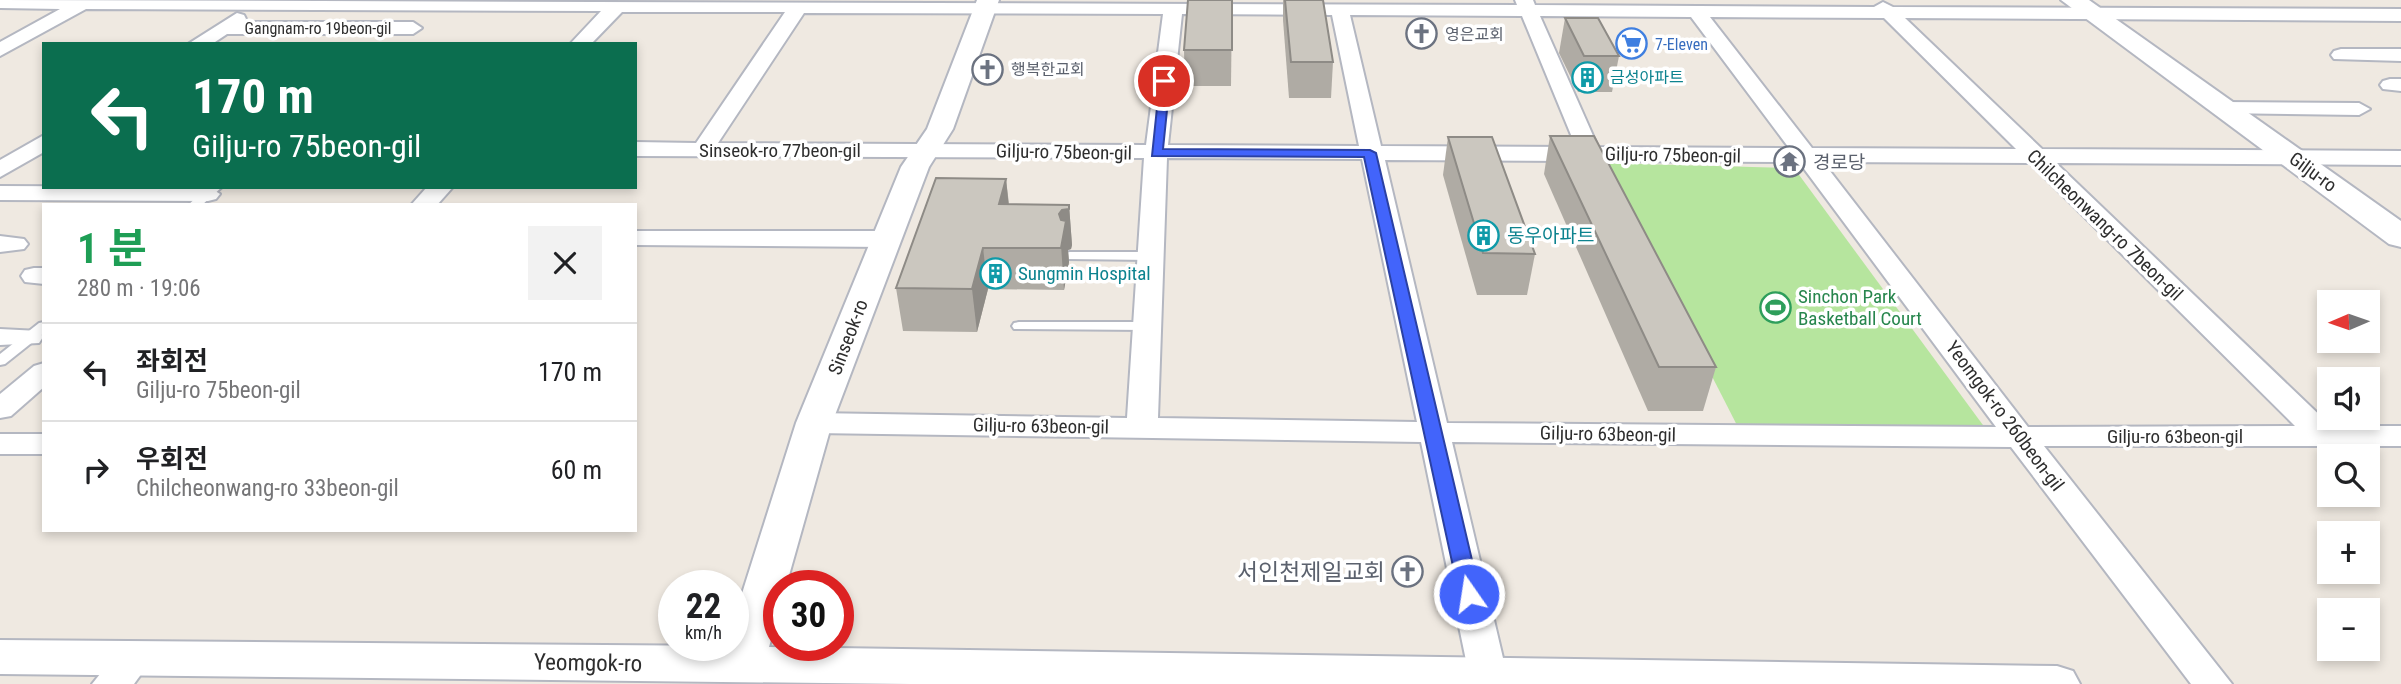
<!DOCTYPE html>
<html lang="ko">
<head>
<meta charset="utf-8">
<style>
	:root { --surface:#fff; --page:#f2f2f2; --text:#202124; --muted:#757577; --line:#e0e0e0 }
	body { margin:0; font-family:"Roboto Condensed","Noto Sans KR",sans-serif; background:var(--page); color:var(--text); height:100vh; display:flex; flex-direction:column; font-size:26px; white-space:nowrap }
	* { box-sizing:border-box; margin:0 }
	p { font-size:23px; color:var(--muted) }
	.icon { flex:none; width:38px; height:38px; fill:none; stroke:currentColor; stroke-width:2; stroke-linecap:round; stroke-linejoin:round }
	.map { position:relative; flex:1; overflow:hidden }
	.details { position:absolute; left:42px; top:203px; width:595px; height:329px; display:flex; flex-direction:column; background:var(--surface); border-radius:0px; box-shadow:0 4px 10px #0003 }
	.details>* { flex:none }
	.guide { position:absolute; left:42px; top:42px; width:595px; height:147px; border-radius:0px; box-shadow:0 4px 10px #0003; background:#0b6e4f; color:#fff; overflow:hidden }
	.needle { width:46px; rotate:268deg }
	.controls { position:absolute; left:2317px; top:290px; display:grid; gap:14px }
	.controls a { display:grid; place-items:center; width:63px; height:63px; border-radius:0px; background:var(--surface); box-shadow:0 4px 10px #0003; font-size:35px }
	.speed { position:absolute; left:658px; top:570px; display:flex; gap:14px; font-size:35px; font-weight:700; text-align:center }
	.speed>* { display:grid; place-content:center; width:91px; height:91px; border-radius:50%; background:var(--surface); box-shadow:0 4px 10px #0003; line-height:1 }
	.speed small { font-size:18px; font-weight:400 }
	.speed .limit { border:10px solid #d22; background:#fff; color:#111 }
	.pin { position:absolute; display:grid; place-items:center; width:60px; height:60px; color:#fff; margin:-30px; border:4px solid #fff; border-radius:50%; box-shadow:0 2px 7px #0007 }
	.me { position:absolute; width:77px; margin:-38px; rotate:347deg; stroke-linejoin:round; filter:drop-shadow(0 0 5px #0008) }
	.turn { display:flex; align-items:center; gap:24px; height:147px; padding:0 35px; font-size:32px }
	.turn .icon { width:91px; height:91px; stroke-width:2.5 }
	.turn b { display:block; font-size:49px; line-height:60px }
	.round { display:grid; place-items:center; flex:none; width:74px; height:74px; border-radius:0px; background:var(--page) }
	.headline { display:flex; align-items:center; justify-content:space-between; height:119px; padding:0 35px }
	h1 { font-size:42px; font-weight:700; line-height:52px; color:#1e9e55 }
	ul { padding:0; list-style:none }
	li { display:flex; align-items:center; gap:21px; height:98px; padding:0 35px; border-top:2px solid var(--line) }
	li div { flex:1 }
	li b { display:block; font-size:26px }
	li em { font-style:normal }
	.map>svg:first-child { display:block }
</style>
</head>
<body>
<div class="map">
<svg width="2401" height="684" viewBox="0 0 2401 684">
	<rect width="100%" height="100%" fill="#efe9e1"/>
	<path fill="#b6e59e" d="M1603 163 1794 168 1991 436 1743 437Z"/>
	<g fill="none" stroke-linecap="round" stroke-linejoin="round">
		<defs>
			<g id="service">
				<path d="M208 187H222L202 205H188Z"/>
				<path d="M1070 252H1151L1157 256 1151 260 1065 259 1064 256 1065 253Z"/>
				<path d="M44 322V333L5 364 0 365V354L39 323Z"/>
				<path d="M1019 322H1147L1154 326 1147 330 1014 329 1012 326 1014 323Z"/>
			</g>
			<g id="minor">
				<path d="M0 0 1517 5 1515 0H1533L1535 5 1874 7 1883 2 1893 7 2401 9V21L1905 18 2042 149 2401 151V165L2056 163 2331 426H2401V446H2044L2232 684H2191L2011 447 1452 442 1507 675 1502 684H1474L1469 675 1421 442 814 433 803 430 799 423 803 416 814 413 1127 418 1144 158 635 156V142L696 143 785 12H622L591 44H570L601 11 86 9 0 56V42L60 9 0 8ZM804 13 1163 14 1146 145 718 143ZM1182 14 1332 15 1359 146 1168 145ZM1350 15 1522 16 1576 147 1381 146ZM1540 16 1691 17 1789 148 1598 147ZM1710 17 1884 18 2016 149 1812 148ZM1167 158 1362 159 1417 422 1158 418ZM1385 160 1799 162 1996 427 1447 423ZM1823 162 2030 163 2295 426 2028 427Z"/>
				<path d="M237 13 244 15 246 19 244 22H413L422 28 413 34H227L212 44H188Z"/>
				<path d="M2341 49H2401V61L2334 59 2331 55 2334 51Z"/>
				<path d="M2390 79H2401V91L2383 89 2380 85 2383 81Z"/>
				<path d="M2224 102 2359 103 2370 109 2359 115 2216 113 2213 108Z"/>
				<path d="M44 135V152L0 177V160Z"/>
				<path d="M0 186 209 187 220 194 216 199 208 201 0 200Z"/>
				<path d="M427 187H453L437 205H411Z"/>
				<path d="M635 231H886L895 234 899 239 895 244 886 247 635 245Z"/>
				<path d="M0 236 24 239 28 244 24 249 0 252Z"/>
				<path d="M34 268H44V284L25 282 21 276 25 270Z"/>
				<path d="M0 329 39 331 43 337 39 343 0 345Z"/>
				<path d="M44 363V387L11 416 0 418V394L34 366Z"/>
				<rect x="0" y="434" width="44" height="20"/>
				<path d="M134 644 147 648 153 658 134 684H92L121 648Z"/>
			</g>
			<path id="tertiary" d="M977 0H999L953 129 929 167 832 423 786 586H779V612L769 647 2057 666 2073 671 2080 684H910L0 674V640L733 646V622L796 423 901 167 927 129Z"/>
			<path id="secondary" d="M2061 0H2089L2401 221V247L2389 244Z"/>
		</defs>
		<use href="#service" stroke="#b4b7c1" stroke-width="4"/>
		<use href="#minor" stroke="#b4b7c1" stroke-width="4"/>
		<use href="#tertiary" stroke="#b4b7c1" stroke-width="4"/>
		<use href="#secondary" stroke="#b4b7c1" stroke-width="4"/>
		<use href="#service" fill="#fff" fill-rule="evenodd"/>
		<use href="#minor" fill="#fff" fill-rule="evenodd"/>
		<use href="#tertiary" fill="#fff" fill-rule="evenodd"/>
		<use href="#secondary" fill="#fff" fill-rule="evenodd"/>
	</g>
	<g fill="#afaba4">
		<path d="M1232 0 1231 86H1185L1184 50Z"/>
		<path d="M1283 0H1323L1333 62 1331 98H1289L1283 20Z"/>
		<path d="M1565 18 1619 56 1612 92H1578L1559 53Z"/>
		<path d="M1550 136 1716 367 1703 411H1648L1544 174Z"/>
		<path d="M1448 137 1535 254 1527 295H1477L1443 175Z"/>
		<path d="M1006 179 1009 204 1069 205 1072 245 1071 249 1068 250 1069 262 1064 290 988 289 977 332 903 331 896 288Z"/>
	</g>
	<g fill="#8e8b86">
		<path d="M1006 179 1010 218 999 204Z"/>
		<path d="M1069 205 1072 245 1071 249 1068 250 1069 262 1064 290 1059 214 1062 210Z"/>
		<path d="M983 248 988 289 977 332 972 289Z"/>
	</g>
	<g fill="#cbc7bf" stroke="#8e8b86" stroke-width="2">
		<path d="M1188 0H1232V50H1184Z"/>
		<path d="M1285 0H1323L1333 62H1291Z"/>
		<path d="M1565 18H1598L1619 56H1584Z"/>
		<path d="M1550 136H1594L1716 367H1659Z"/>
		<path d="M1448 137H1492L1535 254 1483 253Z"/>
		<path d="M936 178 1006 179 999 204 1069 205V209L1062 210 1059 214 1061 220 1066 221 1061 248H983L972 289 896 288Z"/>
	</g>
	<path fill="#4264fb" stroke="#2b41a3" stroke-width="2" d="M1160 79 1170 81 1163 149 1370 150 1376 153 1480 594 1477 599H1462L1459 594 1364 157 1152 156Z"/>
	<defs>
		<symbol id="church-ring" viewBox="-11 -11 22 22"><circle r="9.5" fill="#fff" stroke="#6b7280" stroke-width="1.5"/><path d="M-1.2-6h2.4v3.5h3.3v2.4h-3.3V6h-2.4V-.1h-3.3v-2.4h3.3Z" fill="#6b7280"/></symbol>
		<symbol id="supermarket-ring" viewBox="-11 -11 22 22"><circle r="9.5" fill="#fff" stroke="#3f7fe0" stroke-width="1.5"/><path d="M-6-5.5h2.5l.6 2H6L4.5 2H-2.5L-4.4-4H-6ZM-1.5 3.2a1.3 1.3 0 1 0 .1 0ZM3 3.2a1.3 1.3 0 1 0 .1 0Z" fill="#3f7fe0"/></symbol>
		<symbol id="building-ring" viewBox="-11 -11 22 22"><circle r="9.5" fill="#fff" stroke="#0f9aa8" stroke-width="1.5"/><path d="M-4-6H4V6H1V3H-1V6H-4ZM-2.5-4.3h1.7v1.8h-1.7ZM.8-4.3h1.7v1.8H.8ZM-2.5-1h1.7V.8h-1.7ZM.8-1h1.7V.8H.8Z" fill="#0f9aa8"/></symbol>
		<symbol id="temple-ring" viewBox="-11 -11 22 22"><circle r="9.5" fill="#fff" stroke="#6b7280" stroke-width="1.5"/><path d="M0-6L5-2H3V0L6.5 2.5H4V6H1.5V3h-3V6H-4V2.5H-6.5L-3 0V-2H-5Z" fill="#6b7280"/></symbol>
		<symbol id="stadium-ring" viewBox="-11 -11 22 22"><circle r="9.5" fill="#fff" stroke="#2e9e5b" stroke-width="1.5"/><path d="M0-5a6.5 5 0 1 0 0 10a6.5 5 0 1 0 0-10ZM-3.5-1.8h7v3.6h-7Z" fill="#2e9e5b"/></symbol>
	</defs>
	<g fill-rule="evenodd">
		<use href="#church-ring" x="1404" y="16" width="35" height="35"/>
		<use href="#supermarket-ring" x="1614" y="26" width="35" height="35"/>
		<use href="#church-ring" x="970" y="52" width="35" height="35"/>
		<use href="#building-ring" x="1570" y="60" width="35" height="35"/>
		<use href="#temple-ring" x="1772" y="144" width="35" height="35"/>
		<use href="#building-ring" x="1466" y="218" width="35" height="35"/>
		<use href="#building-ring" x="978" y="256" width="35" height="35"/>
		<use href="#stadium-ring" x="1758" y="290" width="35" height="35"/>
		<use href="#church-ring" x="1390" y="554" width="35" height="35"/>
	</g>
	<g text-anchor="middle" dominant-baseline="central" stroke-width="7" stroke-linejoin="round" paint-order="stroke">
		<g font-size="16" fill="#2e2e2e" stroke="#fff">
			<text x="318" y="28">Gangnam-ro 19beon-gil</text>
		</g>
		<g font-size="16" fill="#5b616d" stroke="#fff" text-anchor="start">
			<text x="1445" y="34">영은교회</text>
			<text x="1011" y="69">행복한교회</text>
		</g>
		<g font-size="16" fill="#366cbe" stroke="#fff" text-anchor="start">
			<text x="1655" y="44">7-Eleven</text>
		</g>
		<g font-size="16" fill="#0d838f" stroke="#fff" text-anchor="start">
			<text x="1610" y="77">금성아파트</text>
		</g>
		<g font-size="19" fill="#2e2e2e" stroke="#fff">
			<text x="780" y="150">Sinseok-ro 77beon-gil</text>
			<text transform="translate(1064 152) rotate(1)">Gilju-ro 75beon-gil</text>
			<text transform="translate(1673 155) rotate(1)">Gilju-ro 75beon-gil</text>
			<text transform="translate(2313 172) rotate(36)">Gilju-ro</text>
			<text transform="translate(2105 225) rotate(44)">Chilcheonwang-ro 7beon-gil</text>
			<text transform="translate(848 337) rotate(-69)">Sinseok-ro</text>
			<text transform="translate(2005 416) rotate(53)">Yeomgok-ro 260beon-gil</text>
			<text transform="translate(1041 426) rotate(1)">Gilju-ro 63beon-gil</text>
			<text transform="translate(1608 434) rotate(1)">Gilju-ro 63beon-gil</text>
			<text x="2175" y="436">Gilju-ro 63beon-gil</text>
		</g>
		<g font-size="19" fill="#5b616d" stroke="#fff" text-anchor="start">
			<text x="1813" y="162">경로당</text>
		</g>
		<g font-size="19" fill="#0d838f" stroke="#fff" text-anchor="start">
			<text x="1507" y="235">동우아파트</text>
			<text x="1018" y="273">Sungmin Hospital</text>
		</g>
		<g font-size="19" fill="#27864d" stroke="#fff" text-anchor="start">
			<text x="1798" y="296">Sinchon Park<tspan x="1798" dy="22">Basketball Court</tspan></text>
		</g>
		<g font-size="23" fill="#5b616d" stroke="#fff" text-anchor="end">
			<text x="1385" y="572">서인천제일교회</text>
		</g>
		<g font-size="23" fill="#2e2e2e" stroke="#fff">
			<text transform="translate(588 663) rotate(1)">Yeomgok-ro</text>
		</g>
	</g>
</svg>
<div class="controls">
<a><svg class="needle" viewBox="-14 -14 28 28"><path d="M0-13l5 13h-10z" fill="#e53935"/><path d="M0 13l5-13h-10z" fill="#757577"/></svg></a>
<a><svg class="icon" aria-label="sound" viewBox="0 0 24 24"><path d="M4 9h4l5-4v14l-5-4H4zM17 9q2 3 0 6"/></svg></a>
<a><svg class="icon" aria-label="search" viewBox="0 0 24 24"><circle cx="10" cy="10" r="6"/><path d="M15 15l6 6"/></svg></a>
<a>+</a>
<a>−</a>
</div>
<div class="speed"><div>22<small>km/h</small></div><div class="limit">30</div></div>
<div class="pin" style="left:1164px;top:81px;background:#d93025"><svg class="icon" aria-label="arrive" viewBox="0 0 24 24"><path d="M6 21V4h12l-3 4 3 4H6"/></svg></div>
<svg class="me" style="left:1469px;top:594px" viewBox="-20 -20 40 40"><circle r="17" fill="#4264fb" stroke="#fff" stroke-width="3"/><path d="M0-11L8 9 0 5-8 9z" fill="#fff"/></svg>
<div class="guide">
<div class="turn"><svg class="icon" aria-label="left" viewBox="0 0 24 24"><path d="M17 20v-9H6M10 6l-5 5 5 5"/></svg><div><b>170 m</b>Gilju-ro 75beon-gil</div></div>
</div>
<section class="details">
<div class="headline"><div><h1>1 분</h1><p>280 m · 19:06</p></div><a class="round"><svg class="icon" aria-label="close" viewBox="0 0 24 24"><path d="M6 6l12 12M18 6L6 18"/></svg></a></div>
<ul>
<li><svg class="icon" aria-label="left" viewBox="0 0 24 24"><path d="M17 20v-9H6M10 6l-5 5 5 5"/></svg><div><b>좌회전</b><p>Gilju-ro 75beon-gil</p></div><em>170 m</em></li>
<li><svg class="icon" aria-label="right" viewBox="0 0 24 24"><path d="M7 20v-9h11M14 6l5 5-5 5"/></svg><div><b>우회전</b><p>Chilcheonwang-ro 33beon-gil</p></div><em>60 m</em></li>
</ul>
</section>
</div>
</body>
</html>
